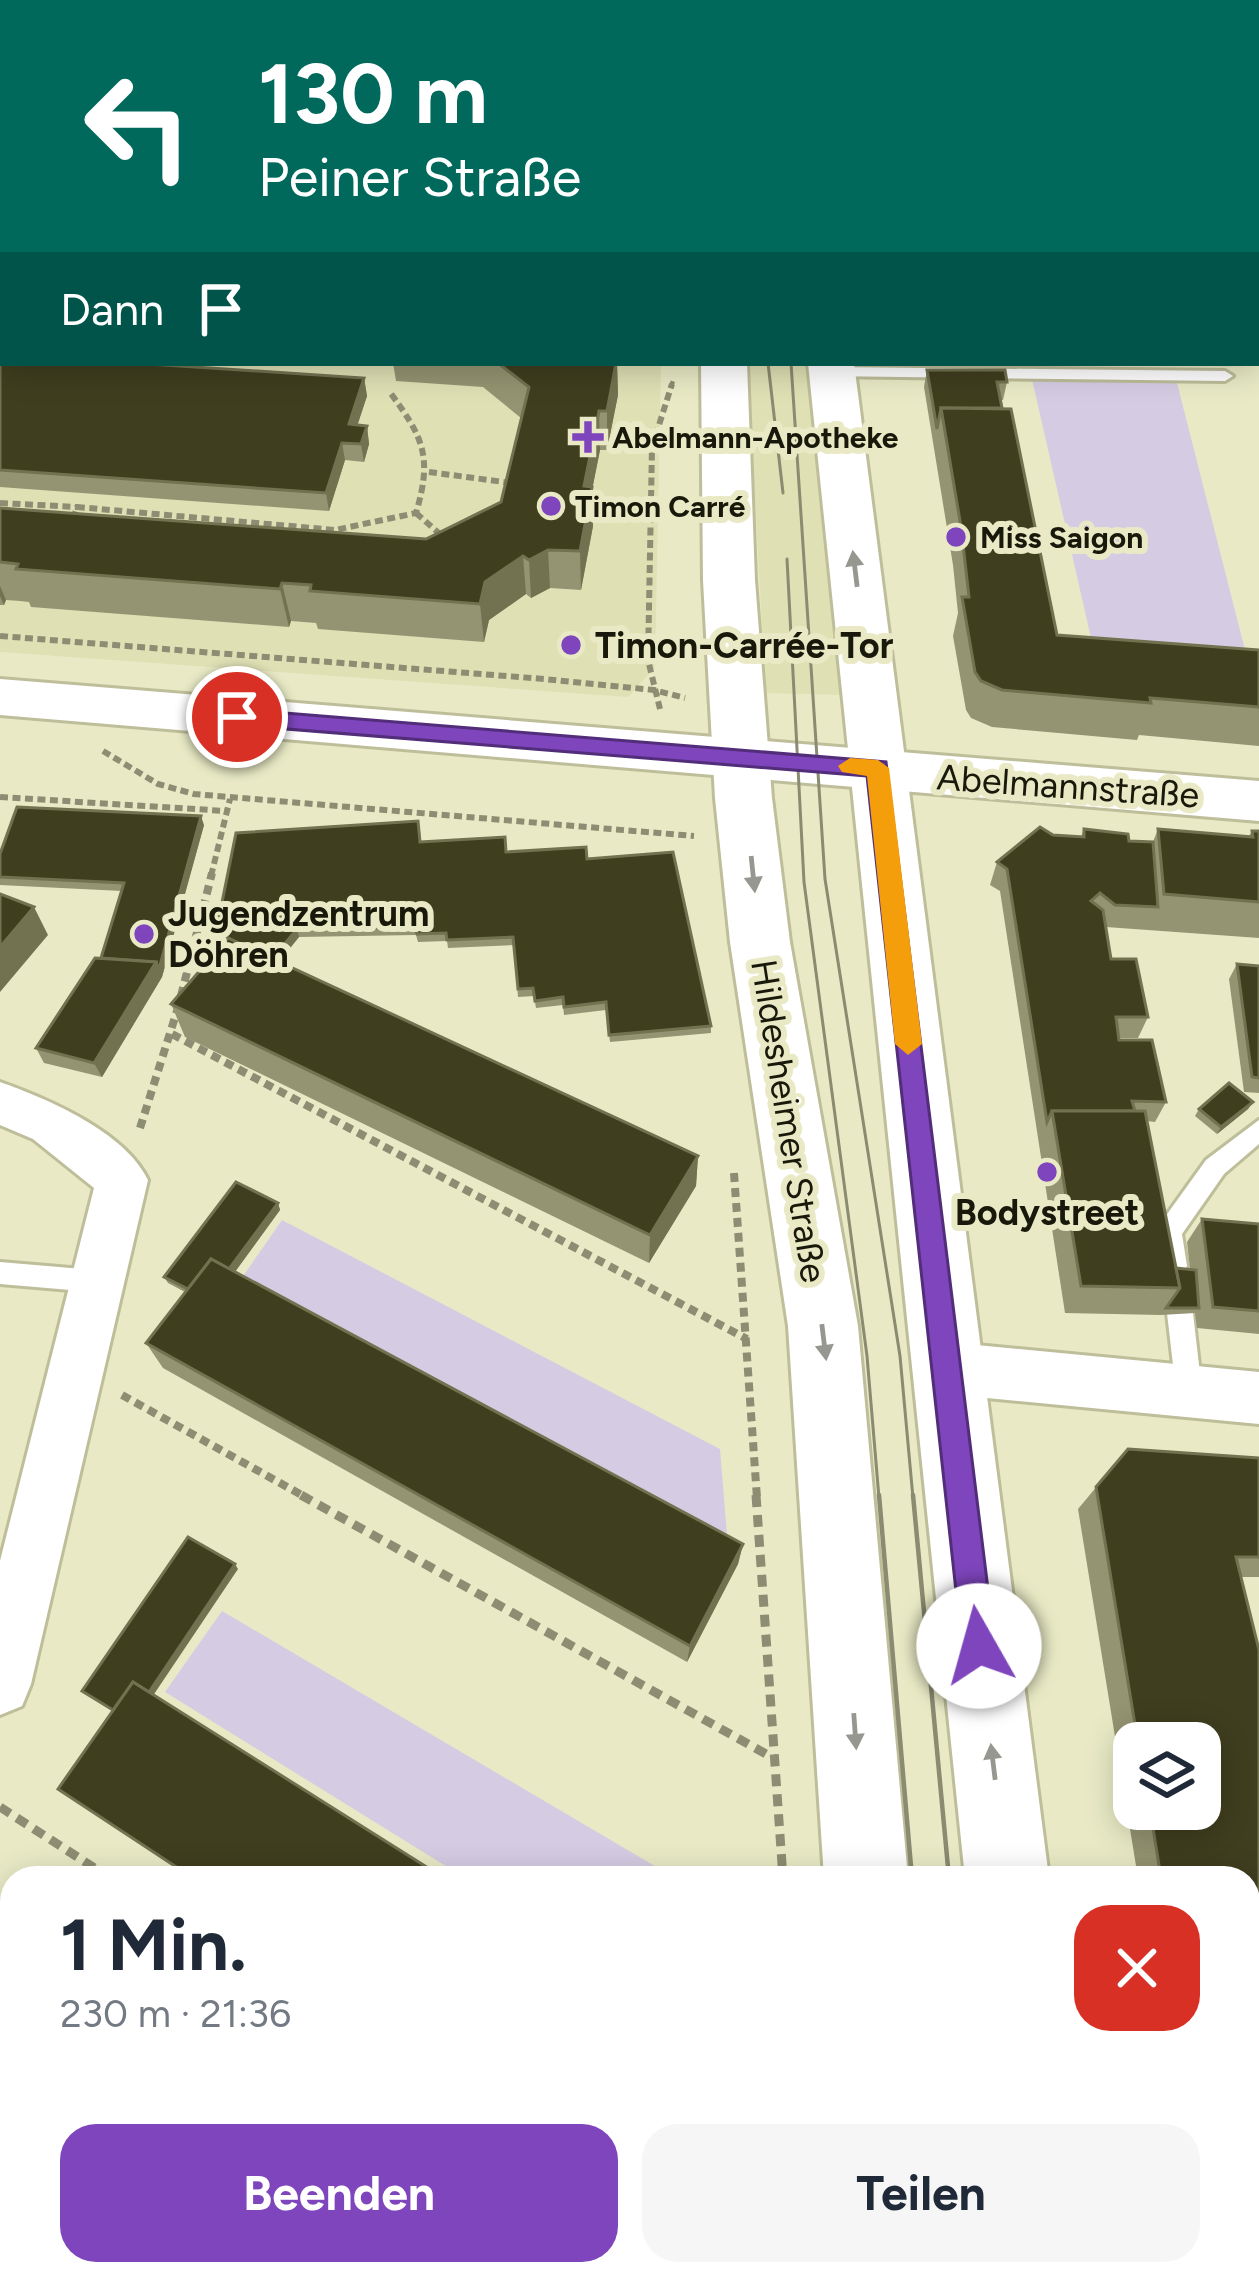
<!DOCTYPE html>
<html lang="de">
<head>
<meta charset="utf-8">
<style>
	:root { --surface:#fff; --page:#f6f6f7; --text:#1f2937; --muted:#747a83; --accent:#7e45bc }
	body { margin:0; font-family:Figtree,sans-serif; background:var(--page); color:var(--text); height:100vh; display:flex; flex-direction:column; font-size:45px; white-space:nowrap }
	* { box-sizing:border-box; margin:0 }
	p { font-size:39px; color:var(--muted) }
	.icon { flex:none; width:66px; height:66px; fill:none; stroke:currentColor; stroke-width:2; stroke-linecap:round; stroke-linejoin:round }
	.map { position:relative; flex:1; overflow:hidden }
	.drawer { position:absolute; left:0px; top:1866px; width:1260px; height:420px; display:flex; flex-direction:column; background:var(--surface); border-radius:36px 36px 0 0; box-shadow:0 6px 30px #0003 }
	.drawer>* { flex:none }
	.top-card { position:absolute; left:0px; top:0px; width:1260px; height:366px; box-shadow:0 6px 30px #0003; background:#00695c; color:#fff; overflow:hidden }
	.buttons { position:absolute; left:1113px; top:1722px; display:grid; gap:24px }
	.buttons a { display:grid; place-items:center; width:108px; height:108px; border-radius:24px; background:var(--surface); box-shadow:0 6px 30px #0003; font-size:60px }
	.pin { position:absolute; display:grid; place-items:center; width:102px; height:102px; color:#fff; margin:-51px; border:6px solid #fff; border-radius:50%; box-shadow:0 3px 12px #0007 }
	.me { position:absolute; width:132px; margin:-66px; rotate:353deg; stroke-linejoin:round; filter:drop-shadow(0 0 9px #0008) }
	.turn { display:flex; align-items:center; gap:42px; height:252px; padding:0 60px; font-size:54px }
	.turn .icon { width:156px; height:156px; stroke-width:2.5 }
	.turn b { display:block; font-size:84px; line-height:102px }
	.then { display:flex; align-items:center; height:114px; padding:0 60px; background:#0003; gap:24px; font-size:45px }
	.round { display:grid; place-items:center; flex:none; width:126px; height:126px; border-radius:36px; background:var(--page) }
	.head { display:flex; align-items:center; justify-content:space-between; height:204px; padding:0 60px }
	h1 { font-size:72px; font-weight:700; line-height:90px }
	.action { display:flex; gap:24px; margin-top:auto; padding:24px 60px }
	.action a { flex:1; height:138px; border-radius:36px; background:var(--accent); color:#fff; font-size:48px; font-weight:700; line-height:138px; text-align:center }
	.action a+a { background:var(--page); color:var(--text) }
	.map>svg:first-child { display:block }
</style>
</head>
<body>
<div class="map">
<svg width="1259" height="2286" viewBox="0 0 1259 2286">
	<rect width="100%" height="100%" fill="#e9eac5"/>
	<g fill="#dfe0b4">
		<path d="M0 302 3 363H661L655 667 628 697 0 652Z"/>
		<path d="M747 363H814L843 695 766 693Z"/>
	</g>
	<g fill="#d5cce3">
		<path d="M0 0H397L3 3V51Z"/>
		<path d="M1031 375H1175L1245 650 1091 638Z"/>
		<path d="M282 1220 720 1449 728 1547 239 1282Z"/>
		<path d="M222 1611 675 1878H465L165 1692Z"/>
		<path d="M149 2274H363L380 2286H165Z"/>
	</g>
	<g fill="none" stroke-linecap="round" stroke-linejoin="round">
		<defs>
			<g id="service">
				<path d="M832 367 1225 371 1233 376 1225 381 826 376V368Z"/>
				<path d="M1259 1120V1144L1224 1174 1182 1234 1187 1266 1183 1274 1174 1277 1165 1274 1157 1232 1160 1224 1206 1160Z"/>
				<path d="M0 1262 94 1270 103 1273 107 1281 103 1289 94 1292 0 1284Z"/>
				<path d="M1180 1301 1189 1305 1193 1313 1202 1391 1198 1400 1189 1403 1180 1400 1176 1391 1167 1313 1171 1305Z"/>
			</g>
			<g id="minor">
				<path d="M0 1082C48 1099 125 1132 148 1180L31 1684 22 1706 0 1715V1561L94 1188 33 1139 0 1125Z"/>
				<path d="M945 1342 1259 1372V1424L945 1394 925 1386 917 1368 925 1350Z"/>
				<path d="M1248 2189 1259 2191V2263L1248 2261Z"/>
			</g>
			<path id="tertiary" d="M0 679 1259 781V821L0 715Z"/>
			<g id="secondary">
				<rect x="695" y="0" width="36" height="3"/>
				<rect x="773" y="0" width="36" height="3"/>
				<path d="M701 363H747L755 580 772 798 790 942 858 1326 908 1878H824L788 1326 730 942 715 798 703 580Z"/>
				<path d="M808 363H854L1049 1878H965Z"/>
				<path d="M846 2274H942L943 2286H847Z"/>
				<path d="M1006 2274H1102L1104 2286H1008Z"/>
			</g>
		</defs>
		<use href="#service" stroke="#bebe9a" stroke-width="6"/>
		<use href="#minor" stroke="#bebe9a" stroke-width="6"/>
		<use href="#tertiary" stroke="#bebe9a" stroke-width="6"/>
		<use href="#secondary" stroke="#bebe9a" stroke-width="6"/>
		<path stroke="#8d8d73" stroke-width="4.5" stroke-dasharray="6 4.5" stroke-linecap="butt" d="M671 387 673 381"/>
		<g stroke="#8d8d73" stroke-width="6" stroke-dasharray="8 4.5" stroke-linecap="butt">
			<path d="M429 472 511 483"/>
			<path d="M0 503 77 507"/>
			<path d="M416 513 442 536"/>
			<path d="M73 519 77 507 335 530 416 513C433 456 423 437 389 391"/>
			<path d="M0 636 544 679 654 690 685 698"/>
			<path d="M660 709 648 660 652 447 672 384"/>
			<path d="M103 751 158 784 194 794 694 836"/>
			<path d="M0 797 226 811"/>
			<path d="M211 876 230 799"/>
		</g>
		<g stroke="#8d8d73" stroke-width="8" stroke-dasharray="9 6" stroke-linecap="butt">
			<path d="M181 996 212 873"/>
			<path d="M172 1034 747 1339"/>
			<path d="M140 1128 177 1011"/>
			<path d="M734 1173 757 1498"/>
			<path d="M122 1395 307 1498"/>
		</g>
		<g stroke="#8d8d73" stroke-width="9" stroke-dasharray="12 8" stroke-linecap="butt">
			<path d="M301 1495 775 1759"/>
			<path d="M756 1495 783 1878"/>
			<path d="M0 1807 110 1878"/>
			<path d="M724 2274 742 2286"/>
			<path d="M806 2274 807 2286"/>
		</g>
		<use href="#service" fill="#fff" fill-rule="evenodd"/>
		<use href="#minor" fill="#fff" fill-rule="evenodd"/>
		<use href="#tertiary" fill="#fff" fill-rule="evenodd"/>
		<use href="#secondary" fill="#fff" fill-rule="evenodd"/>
		<g stroke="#8a8b71" stroke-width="3">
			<path d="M768 363 783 493"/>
			<path d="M791 363 825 879 900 1356 913 1498"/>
			<path d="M787 559 804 882 867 1356 879 1498"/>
		</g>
		<g stroke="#8a8b71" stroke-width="4.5">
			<path d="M879 1495 912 1878"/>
			<path d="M913 1495 949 1878"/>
			<path d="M946 2274 947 2286"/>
			<path d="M985 2274 986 2286"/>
		</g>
	</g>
	<g fill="#949472" fill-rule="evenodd">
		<path d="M1040 0H1091L1090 3H1040Z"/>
		<path d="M1111 0H1163L1162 3H1111Z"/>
		<path d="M1226 0H1259V10H1257V3H1226Z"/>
		<rect x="1257" y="80" width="2" height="62"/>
		<path d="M0 354 364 378 367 396 357 425 367 426 369 444 364 462 345 460 329 511 0 487Z"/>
		<path d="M393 363H617L618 395 607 450H600L592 490 593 526 581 590 550 588 531 598 526 594 489 620 484 642 318 629 316 623 291 621 289 627 31 607 29 602 20 601 6 600 4 605H0V508L426 539 501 502 521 418 483 387 396 381Z"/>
		<path d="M927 370 1007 382 1003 400H1000L1057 635 1259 650V746L1139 735 1137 740 992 727 971 718 966 710 953 636 958 613 953 565 924 387Z"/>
		<path d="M204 825 162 977 102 1077 44 1063 36 1048 101 958 122 891 0 885V854Z"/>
		<path d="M1084 829 1129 841 1153 842 1158 829 1249 836 1252 831H1259V938L1106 927 1111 959 1148 1017 1138 1038H1119L1166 1102 1155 1122 1147 1121 1176 1268 1190 1269 1187 1242 1202 1219 1259 1224V1334L1197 1328 1195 1313 1161 1315 1065 1313 1000 891 990 885 997 862 1053 835 1081 837Z"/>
		<path d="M420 842 587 859 711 1026V1033L610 1042 606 1010 564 1015 563 1005 536 1008 534 996 518 997 514 945 448 948 447 941 418 942 416 935 299 937 279 962 698 1156 696 1186 649 1263 185 1037 171 1004 213 955 212 952Z"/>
		<path d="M1237 964 1259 966V1093L1244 1092 1229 979Z"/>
		<path d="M1253 1102 1248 1109 1217 1134 1195 1116 1199 1109Z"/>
		<path d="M278 1203 280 1210 235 1272 743 1544 738 1564 687 1662 163 1368 146 1343 185 1292 168 1283 164 1277Z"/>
		<path d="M1128 1449 1259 1458V1577H1241L1259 2117H1248V1878H1138L1078 1509ZM1134 1743H1200V1809H1134Z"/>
	</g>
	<g fill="#727251">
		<path d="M616 363H617L618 395 607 450V411Z"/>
		<path d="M364 378 367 396 352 442 349 424Z"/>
		<path d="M599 411 600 450 592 490 593 526 581 590 580 551 584 486Z"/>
		<path d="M367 426 369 444 364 462 361 444Z"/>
		<path d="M342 443 345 460 329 511 326 493Z"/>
		<path d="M548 550 550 588 531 598 529 560Z"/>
		<path d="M523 556 526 594 489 620 484 642 480 604 485 582Z"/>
		<path d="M282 583 291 621 289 627 280 589Z"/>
		<path d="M0 586 6 600 4 605 0 596Z"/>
		<path d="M201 816 204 825 162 977 102 1077 94 1063Z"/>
		<path d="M34 907 48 935 0 992V947Z"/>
		<path d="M297 929 299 937 262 982 259 975Z"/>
		<path d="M1253 1102 1248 1109 1217 1134 1221 1127Z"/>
		<path d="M698 1156 696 1186 649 1263 650 1235Z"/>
		<path d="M278 1203 280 1210 210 1306 207 1300Z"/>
		<path d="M743 1544 738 1564 687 1662 690 1646Z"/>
		<path d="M235 1564 238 1569 134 1724 130 1720Z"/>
		<path d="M73 2274H104L120 2286H89Z"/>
	</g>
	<g fill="#3f3e1f" stroke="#727251" stroke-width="3">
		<rect x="595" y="0" width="55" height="3"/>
		<path d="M905 0H981L982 3H906Z"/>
		<rect x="1257" y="80" width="2" height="31"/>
		<rect x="0" y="232" width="3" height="40"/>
		<path d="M0 354H3V363H133L364 378 349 424 367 426 361 444 342 443 326 493 0 470Z"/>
		<path d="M498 363H616L607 411H599L584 486 592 487 580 551 548 550 529 560 523 556 485 582 480 604 310 591 311 585 282 583 280 589 16 569 18 564 0 562V508L426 539 501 502 529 387Z"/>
		<path d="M927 370H1005L1007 382H997L1002 408H941L937 429Z"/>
		<path d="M941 408 1011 409 1057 635 1259 650V707L1150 698 1151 703 1002 690 981 681 975 672 962 597H969L961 527Z"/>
		<path d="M17 807 201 816 159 969 156 962 101 958 124 883 0 877V854Z"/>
		<path d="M418 821 420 842 505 837 506 852 586 847 587 859 673 852 711 1026 609 1035 606 1002 564 1007 563 997 535 1001 533 988 518 989 513 937 447 940 446 933 417 934 415 927 297 929 272 959 228 938 215 953 212 952 236 833Z"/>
		<path d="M1040 827 1053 835 1084 837V829L1128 834 1129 841 1153 842 1158 907 1115 905 1100 893 1091 901 1103 910 1111 959H1136L1148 1017H1116L1119 1040H1152L1166 1102 1132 1101 1135 1111H1052L1047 1122 1007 869 997 862Z"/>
		<path d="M1158 829 1253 837 1252 831H1259V902L1164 894Z"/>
		<path d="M0 894 34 907 0 947Z"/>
		<path d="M228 938 698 1156 650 1235 171 1004Z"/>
		<path d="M95 958 156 962 94 1063 36 1048Z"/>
		<path d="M1237 964 1259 966V1078L1252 1077Z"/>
		<path d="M1229 1083 1253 1102 1221 1127 1199 1109Z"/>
		<path d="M1052 1111H1145L1180 1288 1081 1286Z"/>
		<path d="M236 1182 278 1203 229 1269 211 1259 188 1289 164 1277Z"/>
		<path d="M1202 1219 1259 1224V1311L1213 1307Z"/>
		<path d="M211 1259 743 1544 690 1646 146 1343Z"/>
		<path d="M1176 1268 1196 1270 1199 1308H1166L1180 1288Z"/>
		<path d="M1128 1449 1259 1458V1557H1236L1259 1650V2117H1254L1248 2112V1878H1161L1150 1809H1200V1743H1138L1096 1487Z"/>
		<path d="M188 1537 235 1564 149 1692 133 1682 113 1710 82 1691Z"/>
		<path d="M133 1682 444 1878H193L58 1789Z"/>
		<path d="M12 2168V2274H17L9 2286H0V2187Z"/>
		<path d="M17 2274H73L89 2286H9Z"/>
	</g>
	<defs><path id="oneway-solid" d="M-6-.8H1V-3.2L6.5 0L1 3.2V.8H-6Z" transform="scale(3)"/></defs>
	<g fill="#979791">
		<use href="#oneway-solid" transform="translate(855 569) rotate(-97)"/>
		<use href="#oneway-solid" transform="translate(753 874) rotate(84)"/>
		<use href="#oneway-solid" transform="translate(824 1342) rotate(83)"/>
		<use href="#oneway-solid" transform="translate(855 1731) rotate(86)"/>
		<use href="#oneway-solid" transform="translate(993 1762) rotate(-97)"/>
	</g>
	<path fill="#7e45bc" stroke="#522d7a" stroke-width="3" d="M237 709 886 762 995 1646 990 1658 979 1662 967 1658 962 1646 867 776 237 725 226 717Z"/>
	<path fill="#f59e0b" d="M850 758 878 760 889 768 922 1044 908 1055 895 1044 867 776 842 772 838 766Z"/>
	<g fill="#7e45bc" stroke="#e9eac5" stroke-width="4.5">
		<path d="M582 419h12v12h12v12h-12v12h-12v-12h-12v-12h12z"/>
		<circle cx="551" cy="506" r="12"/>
		<circle cx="956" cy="537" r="12"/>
		<circle cx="571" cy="645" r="12"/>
		<circle cx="144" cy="934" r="12"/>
		<circle cx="1047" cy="1172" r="12"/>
	</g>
	<g text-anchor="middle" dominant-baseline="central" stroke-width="12" stroke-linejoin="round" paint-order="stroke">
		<g font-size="30" font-weight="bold" fill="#18180b" stroke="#e9eac5" text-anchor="start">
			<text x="612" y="437">Abelmann-Apotheke</text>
			<text x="575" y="506">Timon Carré</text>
			<text x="980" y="537">Miss Saigon</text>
		</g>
		<g font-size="36" font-weight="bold" fill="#18180b" stroke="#e9eac5" text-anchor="start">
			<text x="595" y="645">Timon-Carrée-Tor</text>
			<text x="168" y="913">Jugendzentrum<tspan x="168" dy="41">Döhren</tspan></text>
			<text x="1047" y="1212" text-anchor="middle">Bodystreet</text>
		</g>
		<g font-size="36" fill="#18180b" stroke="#e9eac5">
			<text transform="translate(1068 786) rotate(4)">Abelmannstraße</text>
			<text transform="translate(789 1121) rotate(81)">Hildesheimer Straße</text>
		</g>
	</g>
</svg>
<div class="buttons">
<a><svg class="icon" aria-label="layers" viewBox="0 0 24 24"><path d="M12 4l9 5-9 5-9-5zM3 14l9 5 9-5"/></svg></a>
</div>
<div class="pin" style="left:237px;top:717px;background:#d93025"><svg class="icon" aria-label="arrive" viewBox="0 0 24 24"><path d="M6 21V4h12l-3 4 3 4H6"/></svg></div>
<svg class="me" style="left:979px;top:1646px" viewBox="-20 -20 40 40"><circle r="19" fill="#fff"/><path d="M0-13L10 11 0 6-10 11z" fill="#7e45bc"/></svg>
<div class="top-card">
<div class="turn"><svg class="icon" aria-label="left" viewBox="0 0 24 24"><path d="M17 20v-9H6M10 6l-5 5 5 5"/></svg><div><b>130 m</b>Peiner Straße</div></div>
<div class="then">Dann<svg class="icon" aria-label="arrive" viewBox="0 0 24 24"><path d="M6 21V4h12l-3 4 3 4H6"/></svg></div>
</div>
<section class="drawer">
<div class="head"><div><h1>1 Min.</h1><p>230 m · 21:36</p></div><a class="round" style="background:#d93025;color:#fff"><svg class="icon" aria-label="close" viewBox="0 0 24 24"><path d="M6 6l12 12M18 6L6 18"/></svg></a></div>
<div class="action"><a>Beenden</a><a>Teilen</a></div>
</section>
</div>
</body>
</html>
